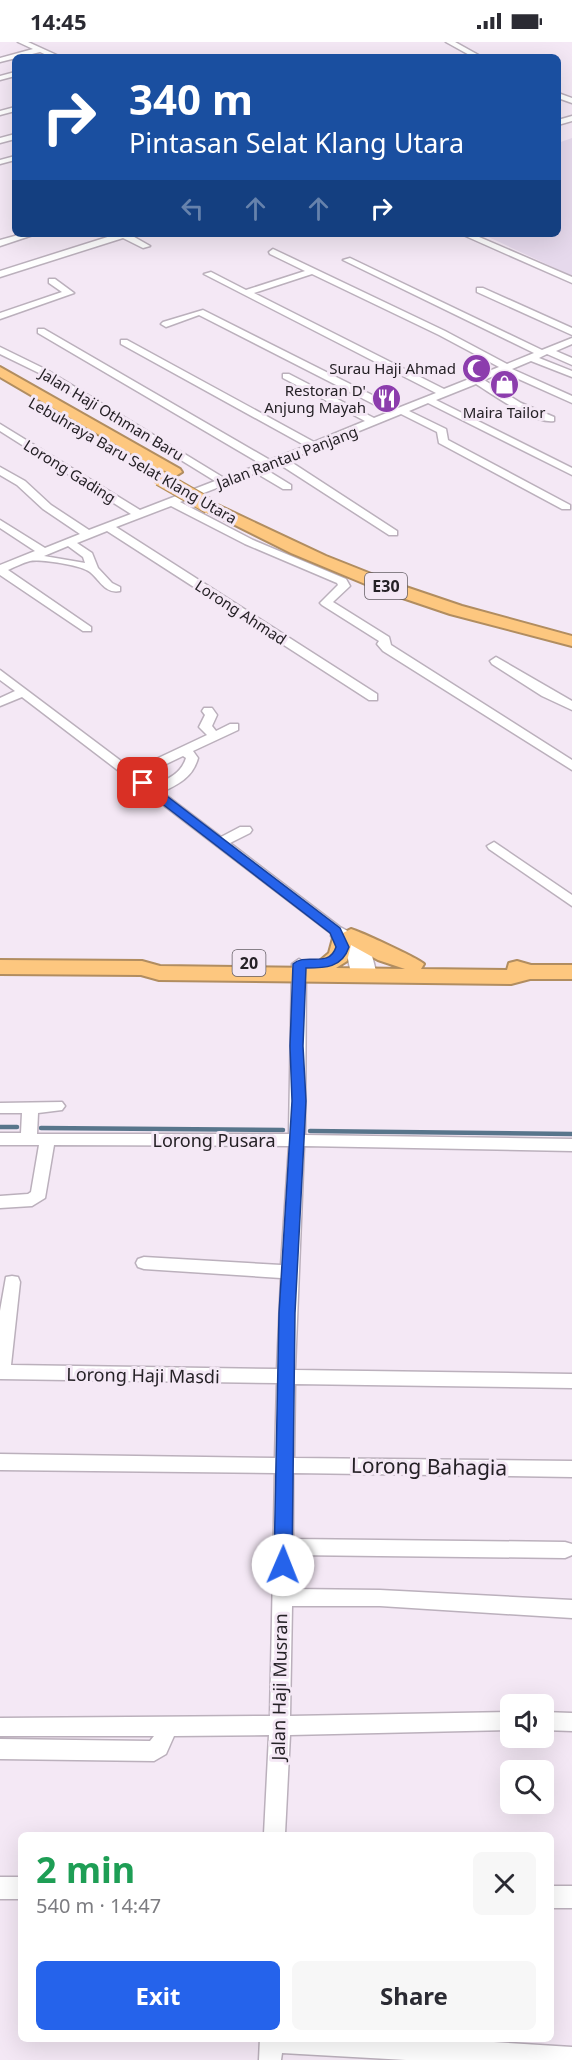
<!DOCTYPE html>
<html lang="en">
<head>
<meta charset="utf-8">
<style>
	:root { --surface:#fff; --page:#f7f7f7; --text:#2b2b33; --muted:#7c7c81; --accent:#2563eb }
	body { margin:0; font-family:"Noto Sans",sans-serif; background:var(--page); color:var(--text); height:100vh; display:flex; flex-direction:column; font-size:22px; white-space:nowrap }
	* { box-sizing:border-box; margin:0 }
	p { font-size:20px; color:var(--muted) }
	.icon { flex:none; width:33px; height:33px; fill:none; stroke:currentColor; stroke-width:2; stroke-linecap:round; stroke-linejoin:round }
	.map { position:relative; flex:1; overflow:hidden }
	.panel { position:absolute; left:18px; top:1790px; width:536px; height:210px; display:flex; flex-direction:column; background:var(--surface); border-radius:9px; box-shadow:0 6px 24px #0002 }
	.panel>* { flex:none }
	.top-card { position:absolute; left:12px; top:12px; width:549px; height:183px; border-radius:9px; box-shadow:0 6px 24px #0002; background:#1a4fa0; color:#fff; overflow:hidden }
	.tools { position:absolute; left:500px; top:1652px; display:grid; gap:12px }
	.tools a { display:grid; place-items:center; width:54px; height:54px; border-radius:9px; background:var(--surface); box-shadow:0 6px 24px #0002; font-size:30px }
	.pin { position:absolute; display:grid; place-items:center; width:51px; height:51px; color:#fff; margin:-26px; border-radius:12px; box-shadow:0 3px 9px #0006 }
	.me { position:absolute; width:66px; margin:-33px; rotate:1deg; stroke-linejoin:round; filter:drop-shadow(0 0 4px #0008) }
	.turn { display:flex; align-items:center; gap:21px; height:126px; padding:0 18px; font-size:27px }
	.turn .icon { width:78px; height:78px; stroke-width:2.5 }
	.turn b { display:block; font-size:42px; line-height:51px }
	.lanes { display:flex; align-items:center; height:57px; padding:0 18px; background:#0003; justify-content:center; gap:30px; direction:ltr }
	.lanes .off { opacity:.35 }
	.round { display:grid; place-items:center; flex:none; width:63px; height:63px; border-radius:9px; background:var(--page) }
	.overview { display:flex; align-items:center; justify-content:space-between; height:102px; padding:0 18px }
	h1 { font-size:36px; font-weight:700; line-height:45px; color:#1e9e55 }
	.cta { display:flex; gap:12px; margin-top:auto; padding:12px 18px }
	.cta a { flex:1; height:69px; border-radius:9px; background:var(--accent); color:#fff; font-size:24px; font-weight:700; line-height:69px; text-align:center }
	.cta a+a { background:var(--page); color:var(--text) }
	.status { display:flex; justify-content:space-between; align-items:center; height:42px; padding:0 30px; background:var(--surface); direction:ltr }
	.status svg { height:16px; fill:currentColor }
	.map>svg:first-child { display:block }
</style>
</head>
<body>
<div class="status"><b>14:45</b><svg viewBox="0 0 49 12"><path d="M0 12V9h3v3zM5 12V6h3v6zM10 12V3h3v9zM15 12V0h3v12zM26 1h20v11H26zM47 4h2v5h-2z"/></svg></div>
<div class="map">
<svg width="572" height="2018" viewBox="0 0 572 2018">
	<rect width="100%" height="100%" fill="#f4e8f5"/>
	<path fill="#e6d9ec" d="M572 96V234L482 192H558V101Z"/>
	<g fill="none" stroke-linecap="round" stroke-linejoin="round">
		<g stroke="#58758b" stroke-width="4.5">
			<path d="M0 1085H17"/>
			<path d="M41 1086 283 1088"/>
			<path d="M310 1089 572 1092"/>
		</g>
		<defs>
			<g id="minor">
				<path d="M18 0H28L61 15H51L40 10 0 20V16L33 7Z"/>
				<path d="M446 0H455L482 15H473Z"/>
				<path d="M15 30V34L0 38V34Z"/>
				<path d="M558 51 572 56V61L558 56Z"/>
				<path d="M15 65V69L0 73V69Z"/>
				<path d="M572 74V79L558 83V78Z"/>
				<path d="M15 92V97L0 101V96Z"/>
				<path d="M15 114V118L0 122V118Z"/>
				<path d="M22 192H36L0 204V198Z"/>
				<path d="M117 192H129L150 204 143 206 123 196 0 235V229Z"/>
				<path d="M461 192H472L572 235V241Z"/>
				<path d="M273 207 445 289 507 322 534 311 343 218 350 216 542 308 572 296V302L556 309 572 316V323L547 312 539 316 572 329V335L531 319 512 327 572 354V361L503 330 484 338 521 361 554 375V379C533 382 494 353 476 342L436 358 572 426V433L428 361 409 369 446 387 448 398 570 463V467H562L439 401 437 390 401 372 288 418 397 489V493H389L279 422 265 427 291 443V447H283L256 431 180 460 253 498 346 537 350 544 333 560 389 595 391 603 572 718V728L383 609 377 602 379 599 322 563 320 561 338 543 337 541 245 502 171 464 116 485 377 652V658H369L107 489 77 501 92 511 98 526 112 541 120 545V549C105 552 100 538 90 530 80 523 41 517 30 519 22 521 15 525 8 528L91 585V589H83L0 533V523L35 509 0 486V478L45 506 80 492 43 467 17 443 0 433V425L25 439 51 463 89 488 131 472 0 389V382L140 468 215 439 41 332 0 312V305L47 328 224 436 261 422 38 291V287H44L270 418 306 404 121 302V298H127L314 400 365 379 283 336V332H289L374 376 389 370 199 273 166 285 161 282 163 280 203 268 398 366 436 351 204 232 211 230 246 248 305 229 270 212 269 210ZM312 232 439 293 499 325 444 347 254 251ZM68 504 83 515 85 521 44 514Z"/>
				<path d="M49 237H55L74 251 0 277V271L62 250 49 241Z"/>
				<path d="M477 246H483L572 286V293L477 250Z"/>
				<path d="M496 615 572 659V668L542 654 492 622 490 619Z"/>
				<path d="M0 628 133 728 207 693 199 685 205 673 202 669 204 666H212L217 673 212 684 216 689 230 682H238V688L193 709 198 716C193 735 179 742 162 750L221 795 240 785H250L252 788 250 791 230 801 340 885 361 896 371 910 377 933 375 936 370 938 364 934 357 938 352 936 348 917 331 894 332 892 22 655 0 664V656L15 649 0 638ZM183 714 186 716C181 732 168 737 154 743L141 734Z"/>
				<path d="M494 800 572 853V864L489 807 487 804Z"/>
				<path d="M299 917 306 922 305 1093 572 1097V1109L304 1104 295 1328 572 1332V1346L295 1342 294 1416 572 1419V1435L293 1431V1497L565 1500 572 1502V1513L565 1516 292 1513V1547L380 1548 572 1558V1576L380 1564H292L290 1674 510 1670V1688L290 1693 285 1792H264L269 1693 174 1694 166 1712 154 1719 0 1717V1697L150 1699 154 1694H0V1676L270 1674 275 1431 0 1428V1412L275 1416 277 1341 0 1337V1269L6 1235 12 1234 18 1235 20 1240 11 1323 277 1327 281 1236 144 1227 138 1225 136 1221 138 1217 144 1215 281 1223 289 1104 54 1103 45 1156 32 1164 0 1166V1154L28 1152 31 1150 39 1103H0V1091H21L22 1071H0V1061L62 1060 65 1064 62 1068 38 1071 37 1092H289L292 922Z"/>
				<path d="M543 1670 572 1671V1689L543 1688Z"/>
				<rect x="0" y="1835" width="21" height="22"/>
				<rect x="550" y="1844" width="22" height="22"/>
				<path d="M260 1996H429L572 2005V2018H406L282 2011 281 2018H259Z"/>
			</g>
			<g id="highway">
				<path d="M0 325 180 427 182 430 174 435 168 433 0 335Z"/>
				<path d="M209 459 326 514 394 541 462 564 572 594V604L450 572 382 549 291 511 203 467 201 464Z"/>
				<path d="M351 887C359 889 422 918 424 922L421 927 507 928 509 921 517 919 531 923H572V937H530L511 942 159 938 141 933 0 932V918L142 919 160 924 319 926 316 922 329 911 333 896ZM351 903 378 918 405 927 336 926 347 919Z"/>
			</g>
		</defs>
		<use href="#minor" stroke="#bbb0bc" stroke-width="3"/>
		<use href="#highway" stroke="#b18d60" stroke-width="4"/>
		<use href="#minor" fill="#fff" fill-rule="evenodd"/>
		<use href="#highway" fill="#fdc77f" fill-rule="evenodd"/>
		<defs>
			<path id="highway-bridge" d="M160 436 209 464"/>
		</defs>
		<use href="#highway-bridge" stroke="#b18d60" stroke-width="17" stroke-linecap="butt"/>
		<use href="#highway-bridge" stroke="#fdc77f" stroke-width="15"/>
	</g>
	<path fill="#2563eb" stroke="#184099" stroke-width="1.5" d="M139 739H147L340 886 349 905C342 926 325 926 306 926L303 1004 306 1059 295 1271 292 1523 289 1529 283 1531 277 1529 274 1523 279 1271 292 1059 290 1004 293 922C305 910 329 927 336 905L330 891 139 744Z"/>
	<defs>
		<symbol id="mosque-disc" viewBox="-11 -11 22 22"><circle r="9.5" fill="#8c3dad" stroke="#f4e8f5"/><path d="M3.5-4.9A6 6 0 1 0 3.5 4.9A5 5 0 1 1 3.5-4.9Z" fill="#fff"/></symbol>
		<symbol id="shop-disc" viewBox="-11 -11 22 22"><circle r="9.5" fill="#8c3dad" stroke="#f4e8f5"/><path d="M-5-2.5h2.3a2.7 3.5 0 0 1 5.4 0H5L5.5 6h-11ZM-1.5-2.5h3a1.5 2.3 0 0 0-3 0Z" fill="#fff"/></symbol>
		<symbol id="restaurant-disc" viewBox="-11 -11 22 22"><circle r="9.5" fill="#8c3dad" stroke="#f4e8f5"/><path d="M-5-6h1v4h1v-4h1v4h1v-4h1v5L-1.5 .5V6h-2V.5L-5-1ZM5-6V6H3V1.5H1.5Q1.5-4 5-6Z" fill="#fff"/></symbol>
	</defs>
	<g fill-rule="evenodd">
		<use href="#mosque-disc" x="460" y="310" width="33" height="33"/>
		<use href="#shop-disc" x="488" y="326" width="33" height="33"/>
		<use href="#restaurant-disc" x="370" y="340" width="33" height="33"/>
	</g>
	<g text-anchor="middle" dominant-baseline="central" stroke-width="6" stroke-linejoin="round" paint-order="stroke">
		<g font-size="15" fill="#252126" stroke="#f4e8f5" text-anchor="end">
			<text x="456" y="326">Surau Haji Ahmad</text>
			<text x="366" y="348">Restoran D'<tspan x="366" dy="17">Anjung Mayah</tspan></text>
			<text x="504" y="370" text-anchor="middle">Maira Tailor</text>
		</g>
		<g font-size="15" fill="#252126" stroke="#f4e8f5">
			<text transform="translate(112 372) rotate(31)">Jalan Haji Othman Baru</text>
			<text transform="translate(287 415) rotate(-21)">Jalan Rantau Panjang</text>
			<text transform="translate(133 418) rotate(30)">Lebuhraya Baru Selat Klang Utara</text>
			<text transform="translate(70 429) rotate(32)">Lorong Gading</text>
			<text transform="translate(241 570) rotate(33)">Lorong Ahmad</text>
		</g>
		<g fill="#f4e8f5" stroke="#635d64" stroke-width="1.5">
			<rect x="365" y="531" width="42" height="26" rx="4.5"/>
			<rect x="232.5" y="908" width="33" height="26" rx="4.5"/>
		</g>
		<g font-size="16" font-weight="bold" fill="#252126">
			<text x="386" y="544">E30</text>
			<text x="249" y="921">20</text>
		</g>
		<g font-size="18" fill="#252126" stroke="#f4e8f5">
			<text x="214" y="1098">Lorong Pusara</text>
			<text transform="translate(143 1333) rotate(1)">Lorong Haji Masdi</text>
			<text transform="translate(279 1645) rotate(-89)">Jalan Haji Musran</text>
		</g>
		<g font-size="21" fill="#252126" stroke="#f4e8f5">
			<text transform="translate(429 1424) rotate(1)">Lorong Bahagia</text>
		</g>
	</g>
</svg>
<div class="tools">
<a><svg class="icon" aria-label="sound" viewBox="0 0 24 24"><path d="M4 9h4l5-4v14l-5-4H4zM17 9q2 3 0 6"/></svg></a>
<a><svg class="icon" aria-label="search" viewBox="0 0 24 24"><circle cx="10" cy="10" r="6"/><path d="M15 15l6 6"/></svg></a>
</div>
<div class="pin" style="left:143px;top:741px;background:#d93025"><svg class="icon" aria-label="arrive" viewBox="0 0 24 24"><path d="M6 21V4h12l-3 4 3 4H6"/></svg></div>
<svg class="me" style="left:283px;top:1523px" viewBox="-20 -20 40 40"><circle r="19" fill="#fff"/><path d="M0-13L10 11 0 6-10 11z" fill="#2563eb"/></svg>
<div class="top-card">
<div class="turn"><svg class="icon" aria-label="right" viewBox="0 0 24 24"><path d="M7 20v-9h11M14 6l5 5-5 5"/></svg><div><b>340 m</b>Pintasan Selat Klang Utara</div></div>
<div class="lanes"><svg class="icon off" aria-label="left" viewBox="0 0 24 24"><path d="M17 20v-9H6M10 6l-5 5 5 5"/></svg><svg class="icon off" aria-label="ahead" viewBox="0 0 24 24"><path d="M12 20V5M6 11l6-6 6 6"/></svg><svg class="icon off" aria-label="ahead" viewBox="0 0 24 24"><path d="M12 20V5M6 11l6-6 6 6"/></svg><svg class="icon" aria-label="right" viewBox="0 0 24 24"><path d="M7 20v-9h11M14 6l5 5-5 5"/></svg></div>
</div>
<section class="panel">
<div class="overview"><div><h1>2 min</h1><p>540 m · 14:47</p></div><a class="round"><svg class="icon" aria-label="close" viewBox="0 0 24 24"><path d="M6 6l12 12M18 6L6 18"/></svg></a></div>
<div class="cta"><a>Exit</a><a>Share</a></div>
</section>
</div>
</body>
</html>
